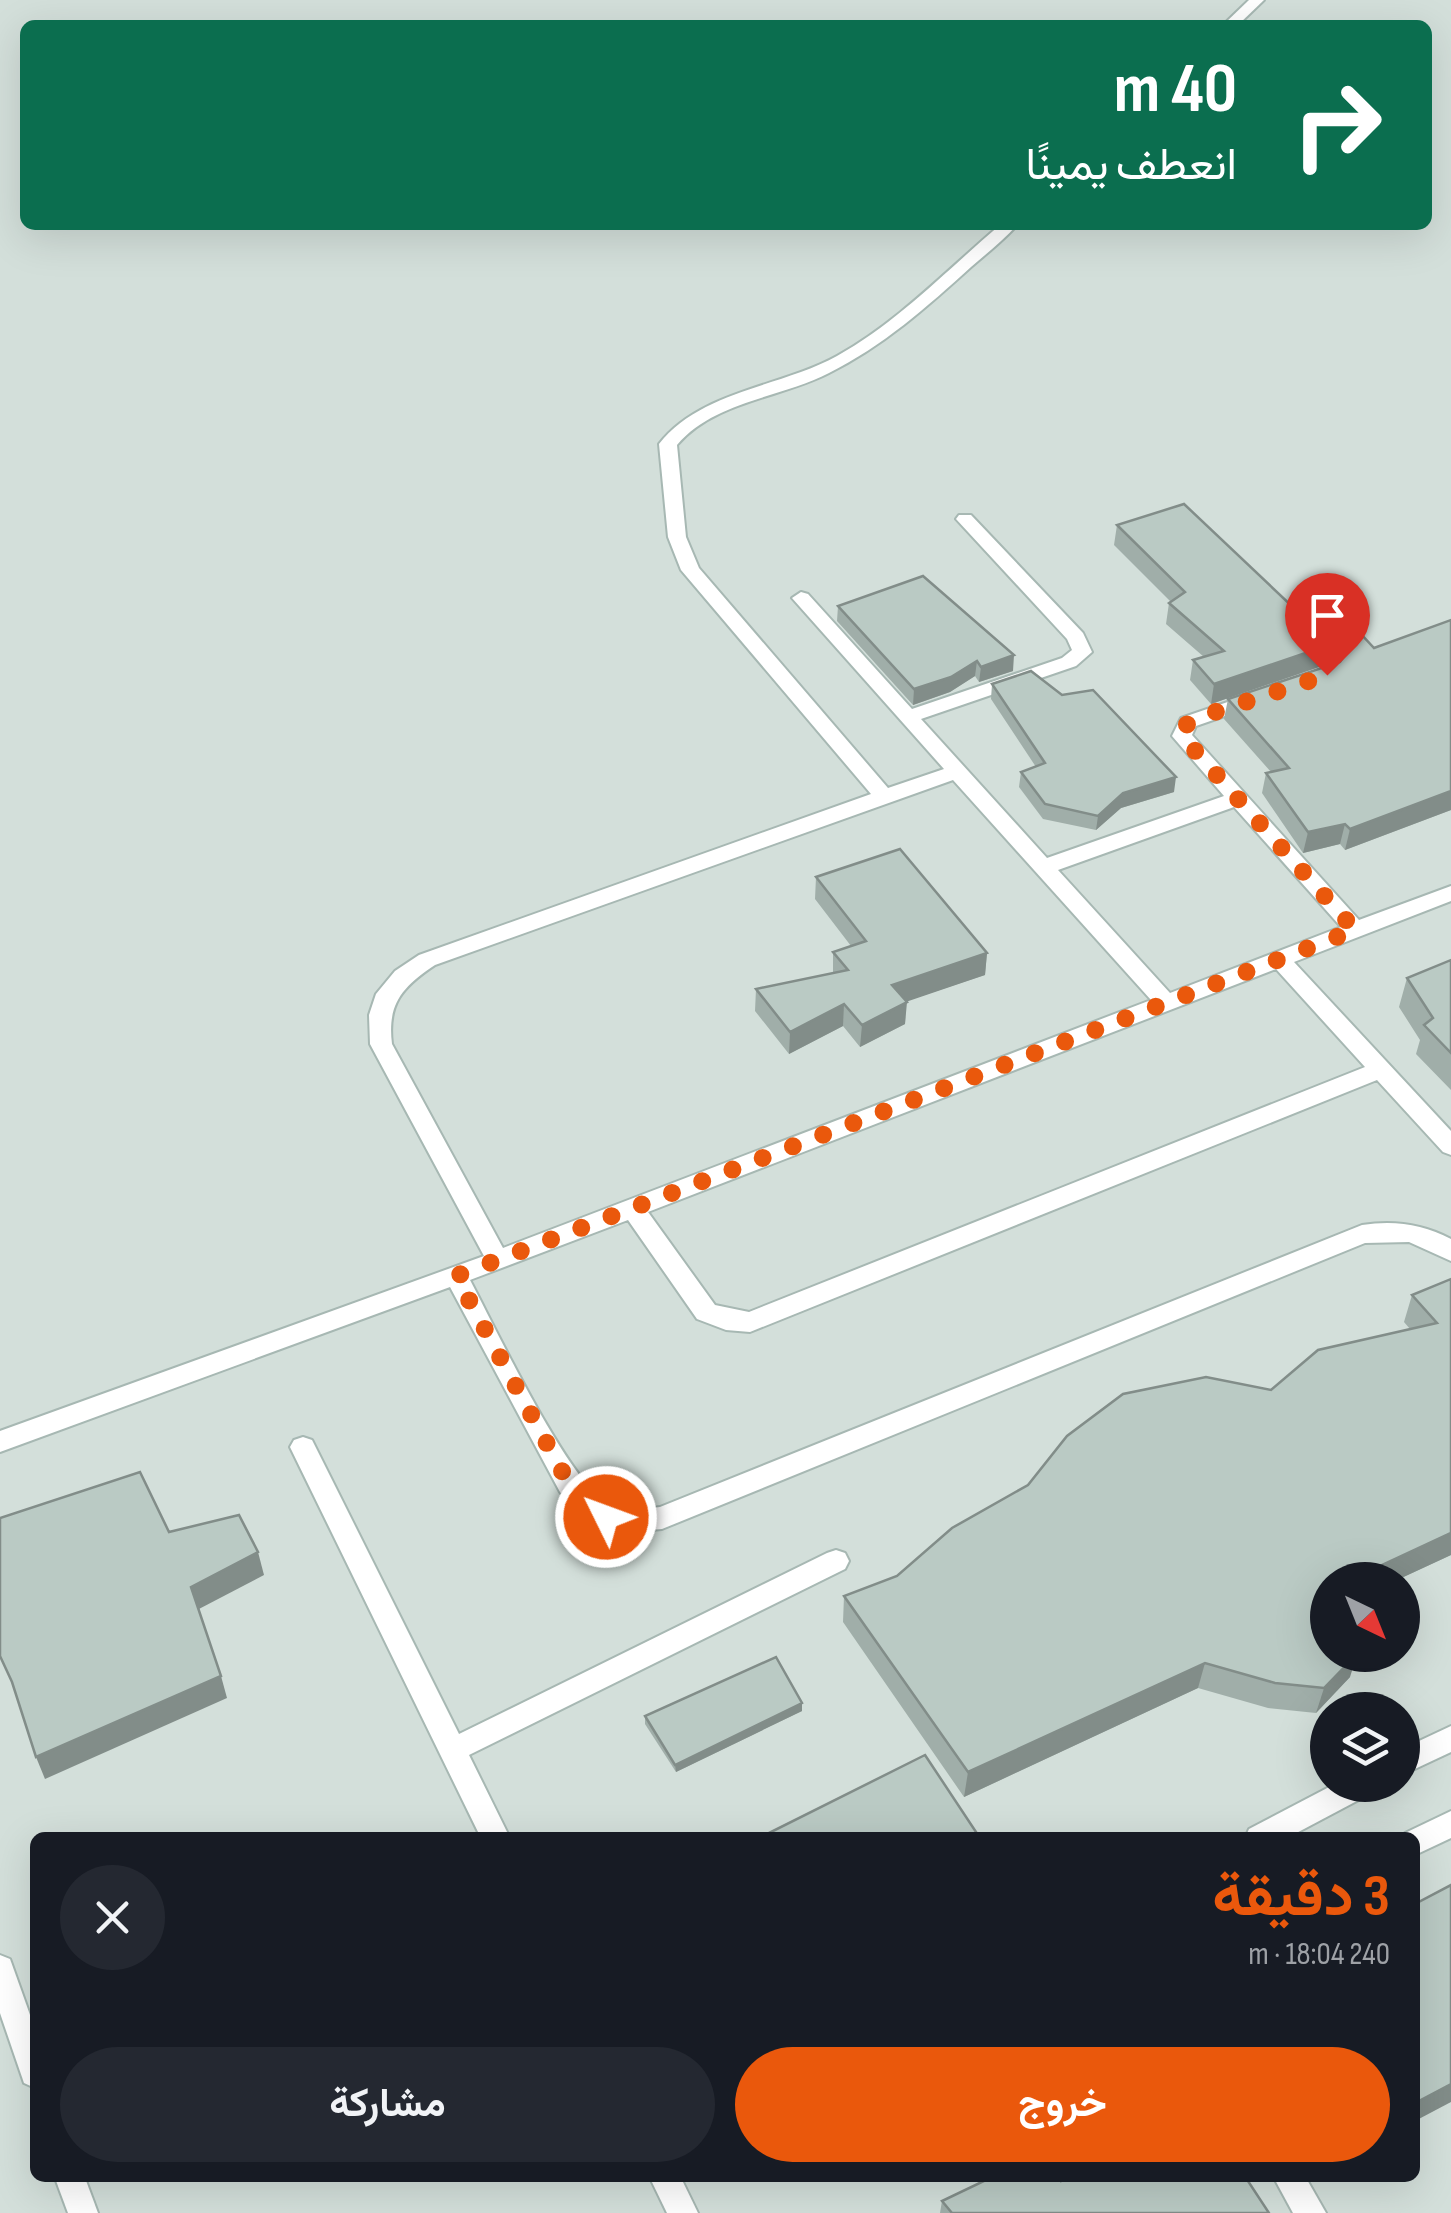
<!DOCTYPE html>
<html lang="ar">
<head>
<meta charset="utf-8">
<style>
	:root { --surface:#171b24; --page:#242831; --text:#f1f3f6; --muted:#9ea1a6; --accent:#ea580c }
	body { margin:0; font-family:"Sofia Sans Condensed",Vazirmatn,sans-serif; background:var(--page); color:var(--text); direction:rtl; height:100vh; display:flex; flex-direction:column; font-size:38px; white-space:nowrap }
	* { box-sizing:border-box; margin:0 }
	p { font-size:32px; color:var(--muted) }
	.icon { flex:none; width:55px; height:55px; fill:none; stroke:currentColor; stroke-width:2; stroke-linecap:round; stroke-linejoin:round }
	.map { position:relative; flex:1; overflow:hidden; direction:ltr }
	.sheet { position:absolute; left:30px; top:1832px; width:1390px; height:350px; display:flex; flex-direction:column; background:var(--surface); border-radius:15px; box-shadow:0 10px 40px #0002; direction:rtl }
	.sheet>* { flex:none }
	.guide { position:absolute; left:20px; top:20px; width:1412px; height:210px; border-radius:15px; box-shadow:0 10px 40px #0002; direction:rtl; background:#0b6e4f; color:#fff; overflow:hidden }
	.needle { width:65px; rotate:137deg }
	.controls { position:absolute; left:1310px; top:1562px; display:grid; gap:20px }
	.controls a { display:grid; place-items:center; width:110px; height:110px; border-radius:50%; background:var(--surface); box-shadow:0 10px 40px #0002; font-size:50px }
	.pin { position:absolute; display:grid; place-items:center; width:85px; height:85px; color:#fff; margin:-102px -42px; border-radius:50% 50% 50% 0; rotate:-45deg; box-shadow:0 0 10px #0007 }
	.pin .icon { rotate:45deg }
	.me { position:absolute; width:110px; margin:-55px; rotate:312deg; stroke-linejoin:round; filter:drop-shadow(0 0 8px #0008) }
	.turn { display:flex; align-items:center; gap:35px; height:210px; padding:0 30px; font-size:45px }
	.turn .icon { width:130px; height:130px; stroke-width:2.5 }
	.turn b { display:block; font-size:70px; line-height:85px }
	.round { display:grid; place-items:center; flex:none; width:105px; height:105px; border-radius:52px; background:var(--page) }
	.head { display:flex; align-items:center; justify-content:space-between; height:170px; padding:0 30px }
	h1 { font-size:60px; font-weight:700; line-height:75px; color:var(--accent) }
	.primary-button { display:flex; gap:20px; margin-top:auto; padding:20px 30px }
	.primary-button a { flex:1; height:115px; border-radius:60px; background:var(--accent); color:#fff; font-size:40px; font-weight:700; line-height:115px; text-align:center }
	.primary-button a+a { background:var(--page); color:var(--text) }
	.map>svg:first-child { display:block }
</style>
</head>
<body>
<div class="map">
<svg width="1451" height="2213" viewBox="0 0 1451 2213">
	<rect width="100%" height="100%" fill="#e5efeb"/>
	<path fill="#d3dfda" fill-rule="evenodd" d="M0 0H1451V2213H0ZM25 25H1428V225H25ZM1328 1580H1402V1655H1328ZM1328 1710H1402V1785H1328ZM35 1838H1415V2178H35Z"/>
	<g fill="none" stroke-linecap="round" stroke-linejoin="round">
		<defs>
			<g id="service">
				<path d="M1249 0H1264L1238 25H1223Z"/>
				<path d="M1000 225H1017C1004 240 987 253 971 267 927 307 883 346 829 373 781 398 714 401 677 445L686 537 699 568 888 788 944 769 792 598 801 592 808 594 912 709 1062 658 1072 650 1067 639 956 519 959 515H971L1083 633 1092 652 1076 666 921 719 1047 858 1224 796 1172 736 1181 718 1248 695H1262L1265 699 1262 703 1196 726 1192 735 1359 920 1451 886V901L1294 962 1451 1131V1155L1443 1152 1377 1080 750 1332 726 1330 697 1319 628 1220 470 1280C495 1327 568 1481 607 1503 623 1511 643 1509 660 1507L1362 1225C1394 1220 1423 1224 1451 1239V1261L1409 1242 1365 1243 662 1529C620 1533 588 1524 560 1492L450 1287 0 1452V1431L484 1256 370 1044 369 1015 376 994 395 971 419 955 871 794 681 570 668 537 659 444C700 391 781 387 837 356 898 322 947 270 1000 225ZM953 780 1151 1000 503 1248 392 1044C387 1004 402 987 435 965ZM1234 807 1341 927 1170 993 1058 870ZM1276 969 1365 1067 749 1312 715 1305 648 1212Z"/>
				<path d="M303 1437 312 1440 459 1734 827 1553 836 1550 845 1553 849 1561 845 1569 469 1755 510 1838H481L290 1447 294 1440Z"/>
				<path d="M1451 1726V1752L1402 1775V1749Z"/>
				<path d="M1333 1785H1374L1370 1794 1287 1838H1245L1249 1829Z"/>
				<path d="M1451 1811V1838L1415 1855V1838H1403L1405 1833Z"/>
				<path d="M0 1955 10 1959 35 2029V2088L24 2083 0 2013Z"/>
				<path d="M55 2178H85L98 2213H68Z"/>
				<path d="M650 2178H681L698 2213H667Z"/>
				<path d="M1274 2178H1306L1326 2213H1293Z"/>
			</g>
		</defs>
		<use href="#service" stroke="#a7b8b3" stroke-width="4"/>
		<use href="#service" fill="#fff" fill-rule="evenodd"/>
	</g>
	<g fill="#a0aea9">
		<path d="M1117 525 1315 628 1374 648 1451 620V810L1345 850 1340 844 1303 853 1262 793 1266 773 1271 772 1224 719 1228 699 1323 668 1319 667 1211 704 1190 680 1193 660 1204 657 1166 624 1169 603 1171 602 1114 545Z"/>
		<path d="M838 606 1013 671 979 682 975 676 950 692 913 705 837 621Z"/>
		<path d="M992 684 1174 792 1121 808 1096 830 1043 819 1019 787 1021 772 1036 767 991 699Z"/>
		<path d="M816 877 987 953 985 975 906 1001 905 1024 860 1047 843 1026 789 1054 755 1011 756 989 833 973V952L851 946 815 899Z"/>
		<path d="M1451 960V1090L1416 1054 1420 1040 1399 1007 1407 978Z"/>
		<path d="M1451 1279V1555L1397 1580H1328L1350 1677 1316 1713 1268 1708 1198 1688 964 1797 843 1622 844 1596 897 1576 1271 1390 1410 1329 1404 1322 1412 1295Z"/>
		<path d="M802 1703V1711L676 1772 645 1724V1716Z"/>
		<path d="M1061 2181 1269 2213H940L942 2201Z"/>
	</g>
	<g fill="#828d89">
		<path d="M1323 647 1319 667 1211 704 1214 684Z"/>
		<path d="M1014 655 1013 671 979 682 981 667Z"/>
		<path d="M977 661 975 676 950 692 913 705 914 689Z"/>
		<path d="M1176 777 1174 792 1121 808 1096 830 1098 816 1123 793Z"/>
		<path d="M1451 791V810L1345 850 1350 829Z"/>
		<path d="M1345 824 1340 844 1303 853 1308 832Z"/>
		<path d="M987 953 985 975 891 1007 892 985Z"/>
		<path d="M907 1002 905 1024 860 1047 862 1025Z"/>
		<path d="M844 1004 843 1026 789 1054 790 1032Z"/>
		<path d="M1451 1533V1555L1397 1580H1373L1378 1567Z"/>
		<path d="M258 1552 264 1575 197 1610 191 1587Z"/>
		<path d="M1356 1655H1357L1350 1677 1316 1713 1324 1688Z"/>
		<path d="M1205 1663 1198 1688 964 1797 968 1772Z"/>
		<path d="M221 1676 227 1698 45 1779 36 1757Z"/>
		<path d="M802 1703V1711L676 1772 675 1765Z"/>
		<path d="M1451 2084V2102L1415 2121V2103Z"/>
	</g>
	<g fill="#bacac4" stroke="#828d89" stroke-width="2.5">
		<path d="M1184 504 1315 628 1347 619 1374 648 1451 620V791L1350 829 1345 824 1308 832 1266 773 1289 768 1228 699 1340 662 1345 655 1341 648 1323 647 1214 684 1193 660 1224 651 1169 603 1185 592 1117 525Z"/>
		<path d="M923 576 1014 655 981 667 977 661 951 677 914 689 838 606Z"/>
		<path d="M1031 671 1062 695 1093 690 1176 777 1123 793 1098 816 1045 804 1021 772 1045 763 992 684Z"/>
		<path d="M900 849 987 953 892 985 907 1002 862 1025 844 1004 790 1032 756 989 848 970 833 952 866 941 816 877Z"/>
		<path d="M1451 960V1053L1424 1025 1433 1018 1407 978Z"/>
		<path d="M1451 1279V1533L1378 1567 1375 1580H1328V1655H1356L1324 1688 1275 1683 1205 1663 968 1772 844 1596 897 1576 952 1528 1028 1485 1067 1436 1123 1394 1206 1377 1271 1390 1318 1350 1437 1323 1412 1295Z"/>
		<path d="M140 1472 169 1532 239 1515 258 1552 191 1587 221 1676 36 1757 12 1682 0 1656V1518Z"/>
		<path d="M776 1657 802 1703 675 1765 645 1716Z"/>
		<path d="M925 1755 980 1838H759Z"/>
		<path d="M1451 1885V2084L1415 2103V1904Z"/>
		<path d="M990 2178H1059L1061 2181 1066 2178H1246L1269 2213H952L942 2201Z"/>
	</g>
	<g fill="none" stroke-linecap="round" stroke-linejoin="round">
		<path stroke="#ea580c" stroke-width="18" stroke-dasharray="0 32.4" d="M606 1517 584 1503 569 1484 456 1276 1355 930 1182 736 1188 722 1197 718 1327 675"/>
	</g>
</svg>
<div class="controls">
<a><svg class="needle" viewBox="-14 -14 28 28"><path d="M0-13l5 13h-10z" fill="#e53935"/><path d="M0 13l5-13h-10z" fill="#9ea1a6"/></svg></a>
<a><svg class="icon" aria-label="layers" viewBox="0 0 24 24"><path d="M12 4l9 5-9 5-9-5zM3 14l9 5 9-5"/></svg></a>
</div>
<div class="pin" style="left:1327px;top:675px;background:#d93025"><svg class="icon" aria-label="arrive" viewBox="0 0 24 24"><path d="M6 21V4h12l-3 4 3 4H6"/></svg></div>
<svg class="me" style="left:606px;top:1517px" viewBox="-20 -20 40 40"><circle r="17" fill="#ea580c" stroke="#fff" stroke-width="3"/><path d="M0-11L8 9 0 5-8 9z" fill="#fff"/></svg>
<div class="guide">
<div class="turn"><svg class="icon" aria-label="right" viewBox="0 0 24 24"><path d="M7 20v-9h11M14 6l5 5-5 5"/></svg><div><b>40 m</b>انعطف يمينًا</div></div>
</div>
<section class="sheet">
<div class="head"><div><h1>3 دقيقة</h1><p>240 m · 18:04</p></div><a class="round"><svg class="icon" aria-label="close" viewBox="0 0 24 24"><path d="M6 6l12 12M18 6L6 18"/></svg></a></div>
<div class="primary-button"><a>خروج</a><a>مشاركة</a></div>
</section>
</div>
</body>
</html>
